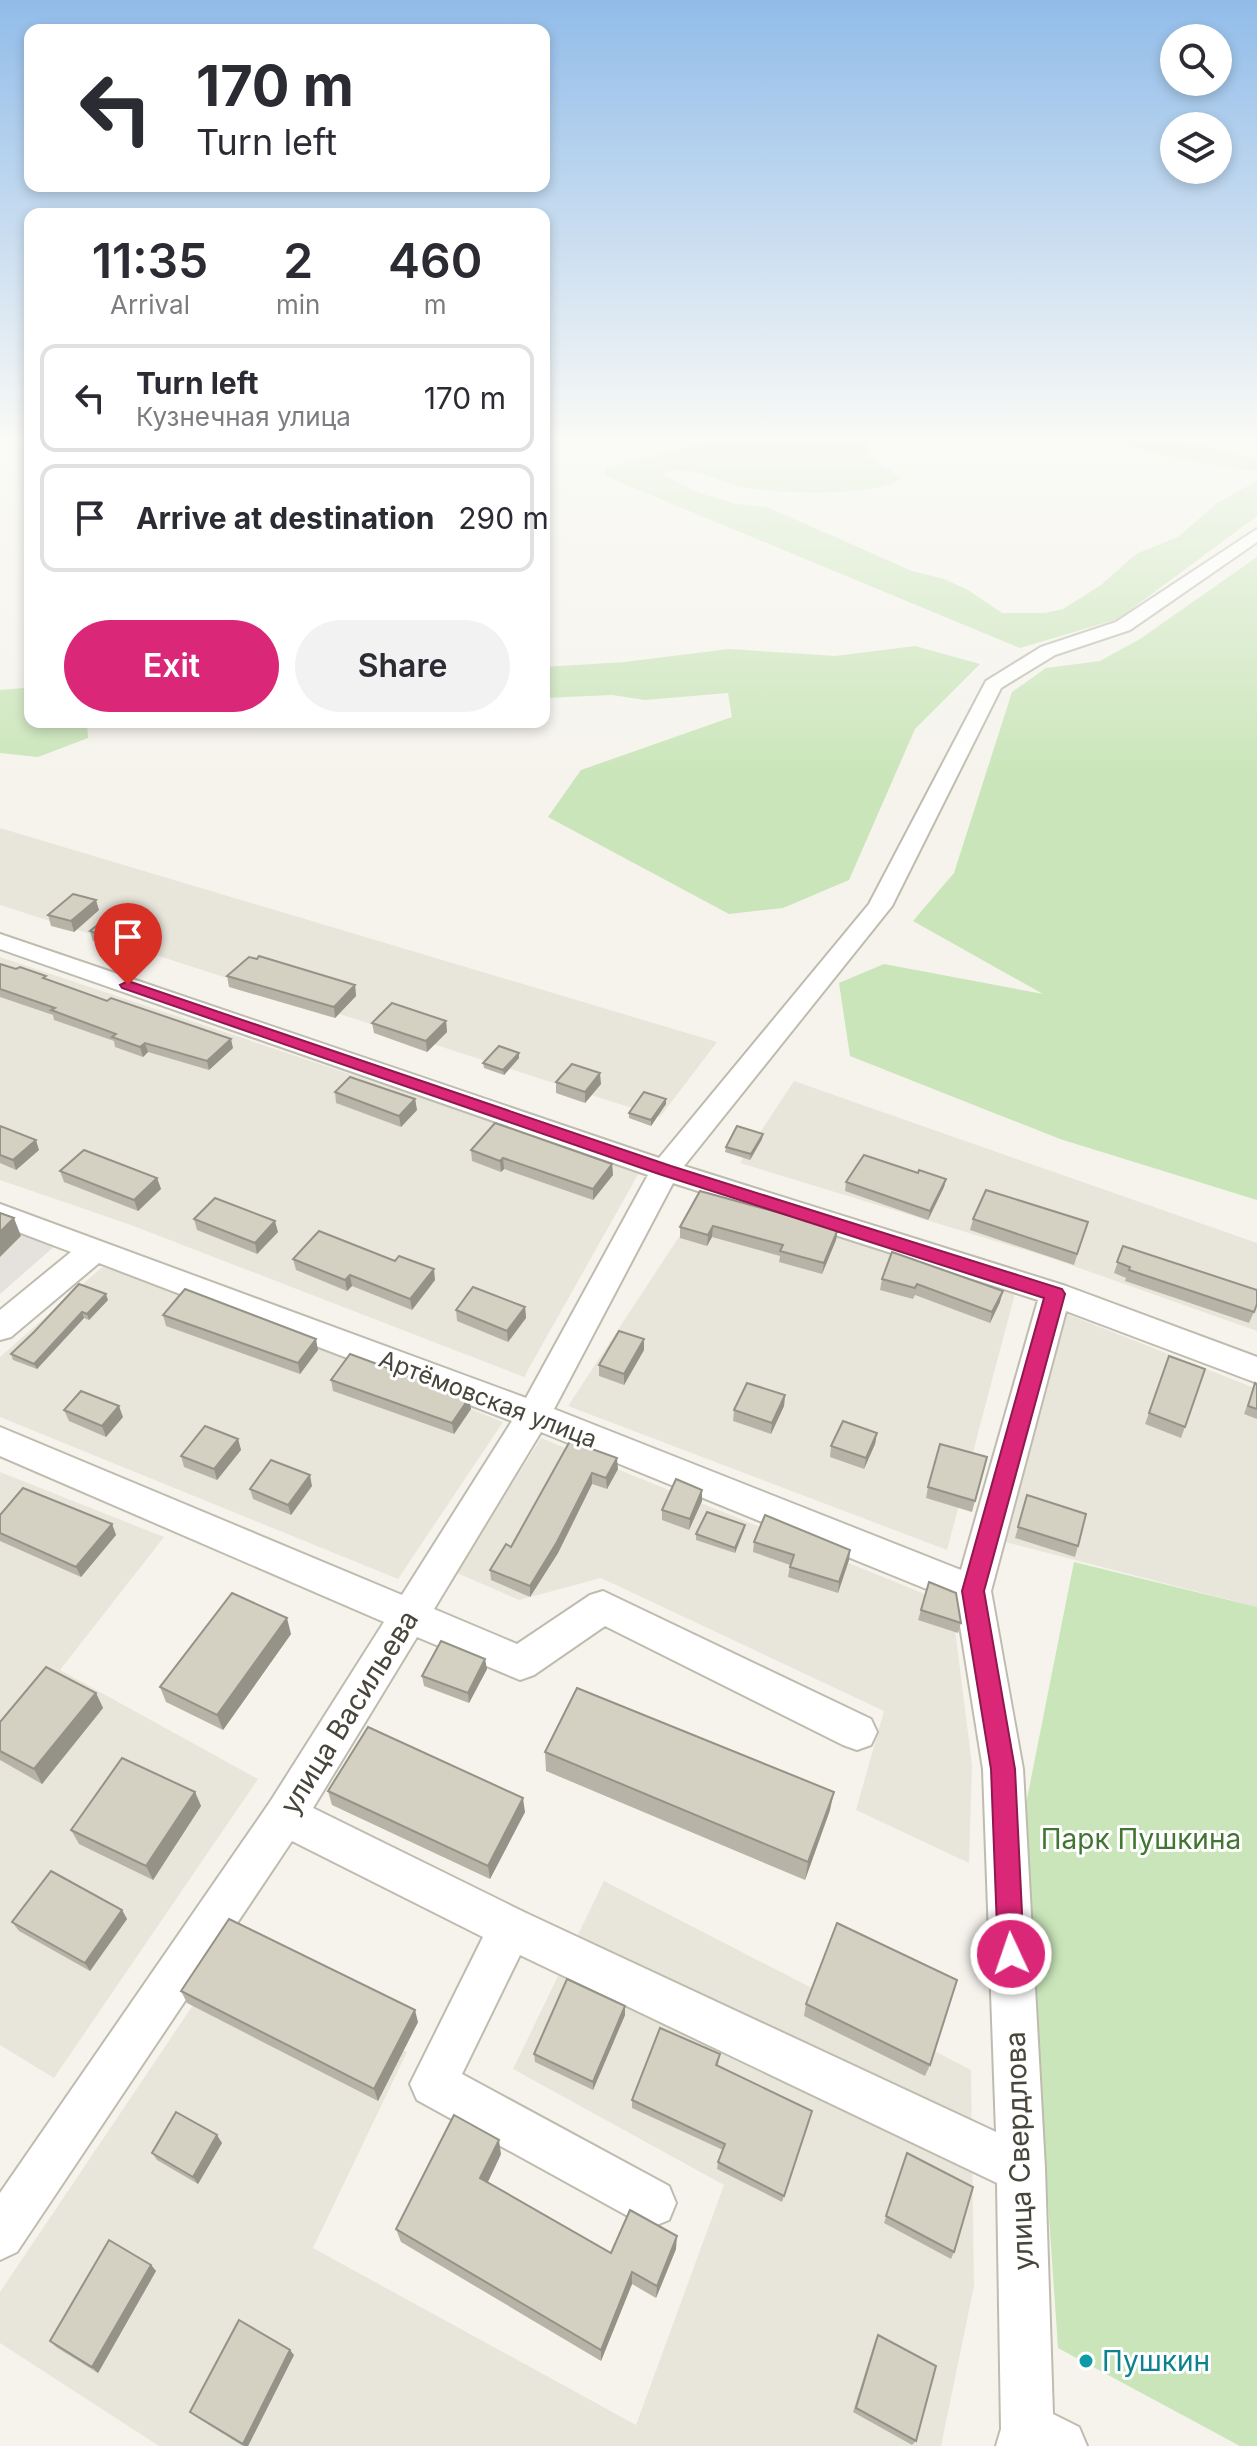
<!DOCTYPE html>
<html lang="en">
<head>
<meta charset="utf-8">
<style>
	:root { --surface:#fff; --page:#f2f2f3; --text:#2b2b33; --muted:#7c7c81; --line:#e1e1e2; --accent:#db2777 }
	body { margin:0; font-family:Inter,sans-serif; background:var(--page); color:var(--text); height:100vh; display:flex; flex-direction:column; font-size:30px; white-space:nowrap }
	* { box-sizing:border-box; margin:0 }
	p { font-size:26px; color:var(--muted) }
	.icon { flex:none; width:44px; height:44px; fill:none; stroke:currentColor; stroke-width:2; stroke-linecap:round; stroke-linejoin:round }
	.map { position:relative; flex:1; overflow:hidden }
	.sheet { position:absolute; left:24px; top:208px; width:526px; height:520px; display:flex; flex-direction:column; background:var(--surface); border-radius:16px; box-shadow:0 4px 12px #0003 }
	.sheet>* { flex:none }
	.guide { position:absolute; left:24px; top:24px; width:526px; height:168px; border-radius:16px; box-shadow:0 4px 12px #0003; background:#fff; color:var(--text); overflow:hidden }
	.fabs { position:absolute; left:1160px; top:24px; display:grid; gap:16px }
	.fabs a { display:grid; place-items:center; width:72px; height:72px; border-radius:50%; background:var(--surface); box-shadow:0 4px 12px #0003; font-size:40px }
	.pin { position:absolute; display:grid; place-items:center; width:68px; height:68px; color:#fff; margin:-82px -34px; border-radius:50% 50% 50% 0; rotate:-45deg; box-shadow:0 0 8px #0007 }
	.pin .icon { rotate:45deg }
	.me { position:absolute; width:88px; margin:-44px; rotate:357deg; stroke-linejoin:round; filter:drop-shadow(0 0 6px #0008) }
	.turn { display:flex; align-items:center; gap:28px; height:168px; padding:0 40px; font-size:36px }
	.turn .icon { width:104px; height:104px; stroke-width:2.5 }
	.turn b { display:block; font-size:56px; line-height:68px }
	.eta { display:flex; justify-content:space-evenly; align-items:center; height:136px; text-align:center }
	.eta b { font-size:48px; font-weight:600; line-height:56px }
	.button { display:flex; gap:16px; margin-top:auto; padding:16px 40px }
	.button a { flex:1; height:92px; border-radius:48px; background:var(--accent); color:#fff; font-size:32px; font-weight:600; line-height:92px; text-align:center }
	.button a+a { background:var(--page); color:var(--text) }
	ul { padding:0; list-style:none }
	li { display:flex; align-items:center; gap:24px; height:108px; margin:0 16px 12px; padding:0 24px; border:4px solid var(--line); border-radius:16px }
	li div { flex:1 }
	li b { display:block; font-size:30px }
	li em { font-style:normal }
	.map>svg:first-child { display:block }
</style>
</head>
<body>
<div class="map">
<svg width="1257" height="2446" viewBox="0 0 1257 2446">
	<rect width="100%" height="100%" fill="#f5f3ec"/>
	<g fill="#e8e6db">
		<path d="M0 828 717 1042 660 1117 0 905Z"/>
		<path d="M0 957 640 1171 524 1377 131 1225 0 1180Z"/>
		<path d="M794 1081 1257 1243V1331L1051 1258 740 1163Z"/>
		<path d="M709 1191 1016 1290 947 1550 568 1406Z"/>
		<path d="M108 1262 503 1422 398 1579 0 1417V1357Z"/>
		<path d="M1057 1310 1257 1389V1607L1005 1542Z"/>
		<path d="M541 1438 952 1605 972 1765 969 1863 856 1810 884 1711 601 1578 519 1600 457 1573Z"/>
		<path d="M0 1472 164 1537 60 1670 258 1779 54 2078 0 2045Z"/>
		<path d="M604 1881 971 2070 974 2286 941 2446H159L0 2343V2292L226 1956 407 2052 313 2248 636 2425 724 2185 513 2069Z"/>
	</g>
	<path fill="#e5e2dd" d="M0 1222 57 1244 0 1294Z"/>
	<g fill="#cae5b9">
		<path d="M715 440H870L866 456 902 478C878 498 771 494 739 486 716 481 684 462 662 474L699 493 736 504 767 507 912 571 944 579 968 590 1002 613H1045L1063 609 1101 585 1136 554 1178 537 1217 503 1257 481V516L1118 619 1020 648 605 476 606 469Z"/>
		<path d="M1099 440H1175L1257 459V471L1175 458Z"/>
		<path d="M1257 557V1200L1060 1139 850 1056 839 983 884 964 1043 994 913 921 954 873 1012 692 1046 668 1100 661 1140 639Z"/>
		<path d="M915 646 980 664 915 729 849 880 783 908 729 914 548 817 581 770 732 717 728 693 645 700 612 695 544 698V667L624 662 729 649 835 656Z"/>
		<path d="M24 688 30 690V722H90L87 723 88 738 38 757 0 753V690Z"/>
		<path d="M1074 1562 1257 1607V2446H1240L1058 2348 1022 1824Z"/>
	</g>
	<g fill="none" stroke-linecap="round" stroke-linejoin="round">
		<defs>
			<path id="minor" d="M1257 529V542L1130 630 1055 655 1001 688 892 906 684 1166 1066 1286 1257 1357V1383L1066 1311 991 1591 1023 1769 1045 2169 1053 2414 1079 2427 1087 2446H996L1001 2429 997 2183 520 1955 462 2074 669 2186 676 2203 669 2220 652 2227 635 2220 417 2100 410 2084 483 1937 292 1841 17 2252 0 2260V2193L270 1802 384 1622 0 1456V1427L402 1595 512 1421 99 1263 11 1337 0 1340V1310L71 1252 0 1225V1204L526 1398 648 1175 0 949V934L659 1158 869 904 986 681 1041 647 1116 622ZM673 1183 1038 1300 961 1570 554 1409ZM541 1432 956 1601 983 1769 996 2132 526 1913 313 1808 417 1637 520 1680 534 1675 605 1626 843 1745 857 1750 871 1745 877 1732 871 1719 603 1591 590 1595 517 1644 434 1609Z"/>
		</defs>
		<use href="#minor" stroke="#bfbcaf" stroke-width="4"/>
		<use href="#minor" fill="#fff" fill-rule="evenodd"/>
	</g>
	<g fill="#b7b4a7">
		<path d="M99 910 74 932 51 926 48 915Z"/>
		<path d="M137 924 140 935 120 950 93 941 90 931Z"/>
		<path d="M0 964 48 980 233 1048 209 1070 148 1052 143 1057 115 1047 114 1041 54 1020 53 1015 0 997Z"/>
		<path d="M227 976 355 985 356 996 335 1018 229 987Z"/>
		<path d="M446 1021 447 1032 427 1052 374 1033 372 1023Z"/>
		<path d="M519 1058 504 1075 484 1068 483 1063Z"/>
		<path d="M556 1082 601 1084 585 1103 556 1093Z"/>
		<path d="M335 1092 415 1099 417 1110 401 1127 336 1103Z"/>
		<path d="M666 1099V1104L651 1126 629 1118V1113Z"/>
		<path d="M0 1126 39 1150 16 1170 0 1163Z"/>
		<path d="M763 1134 762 1139 750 1160 725 1152 726 1147Z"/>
		<path d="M471 1150 612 1164 613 1175 593 1200 504 1169 501 1172 472 1161Z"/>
		<path d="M60 1171 157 1178 161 1189 138 1211 64 1182Z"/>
		<path d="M946 1179 944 1187 928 1220 845 1191 846 1182Z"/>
		<path d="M700 1191 838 1229 836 1240 822 1274 779 1262 780 1256 712 1237 707 1246 680 1238V1227Z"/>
		<path d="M194 1219 278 1232 257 1254 197 1230Z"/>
		<path d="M973 1219 1088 1222 1074 1265 970 1230Z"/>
		<path d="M1123 1246 1254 1312 1249 1323 1125 1281 1126 1278 1114 1273Z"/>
		<path d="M892 1252 1000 1302 990 1323 915 1295 913 1299 880 1290 882 1279Z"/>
		<path d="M293 1259 395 1261 435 1280 412 1310 352 1286 347 1291 296 1270Z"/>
		<path d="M108 1300 89 1320 84 1318 37 1369 13 1360 11 1354 34 1332Z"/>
		<path d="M525 1307 526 1318 508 1342 457 1321 456 1310Z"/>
		<path d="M163 1315 318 1350 300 1374 166 1326Z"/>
		<path d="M644 1350 624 1385 599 1376V1365Z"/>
		<path d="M1169 1356 1185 1427 1181 1438 1145 1424Z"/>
		<path d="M331 1380 469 1398 471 1409 454 1434 333 1391Z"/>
		<path d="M1255 1383 1257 1384V1419L1244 1414Z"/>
		<path d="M785 1395 784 1406 771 1434 733 1421 734 1410Z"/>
		<path d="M64 1410 123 1417 106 1437 69 1421Z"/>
		<path d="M877 1433 875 1444 864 1469 830 1457 831 1446Z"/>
		<path d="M238 1439 241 1450 217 1480 184 1467 181 1456Z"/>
		<path d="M570 1441 618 1469 607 1489 592 1484 558 1553 530 1597 491 1580 490 1570 511 1547Z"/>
		<path d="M987 1457 972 1512 926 1498 928 1487Z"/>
		<path d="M312 1486 291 1515 253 1499 250 1489Z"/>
		<path d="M702 1490V1501L689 1530 662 1520V1510Z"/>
		<path d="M1027 1495 1078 1546 1075 1557 1015 1538Z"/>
		<path d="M0 1515 112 1524 116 1535 81 1577 0 1541Z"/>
		<path d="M745 1525 744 1530 735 1553 696 1540V1534Z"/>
		<path d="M754 1542 850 1550 849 1560 838 1593 788 1577 790 1565 753 1552Z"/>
		<path d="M929 1582 961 1623 958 1633 918 1620Z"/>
		<path d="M291 1634 223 1730 166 1702 160 1687Z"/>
		<path d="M487 1669 469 1703 424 1686 422 1676Z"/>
		<path d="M96 1693 103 1708 42 1784 0 1760V1722Z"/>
		<path d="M545 1752 830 1810 805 1880 546 1771Z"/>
		<path d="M328 1791 525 1812 490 1879 332 1805Z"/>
		<path d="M195 1792 201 1806 153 1880 79 1844 71 1830Z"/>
		<path d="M122 1910 127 1919 90 1971 19 1931 12 1922Z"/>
		<path d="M181 1991 418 2022 378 2101 187 2003Z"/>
		<path d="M806 2004 930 2065 925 2076 804 2016Z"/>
		<path d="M625 2015 593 2090 535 2062 534 2054Z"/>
		<path d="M720 2054 718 2066 810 2119 782 2202 717 2169 718 2162 723 2150 632 2108V2100Z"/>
		<path d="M222 2143 198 2184 157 2160 152 2153Z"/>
		<path d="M907 2153 954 2252 951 2259 884 2223Z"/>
		<path d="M501 2154 488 2182 611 2253 676 2249 656 2298 632 2284 601 2361 401 2242 396 2229Z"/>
		<path d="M151 2265 156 2271 98 2373 56 2347 50 2341Z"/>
		<path d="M878 2335 916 2441 912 2445 853 2412 875 2341Z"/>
		<path d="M294 2355 248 2446H243L196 2417 190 2412Z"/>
	</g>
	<g fill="#959288">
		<path d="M96 900 99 910 74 932 71 921Z"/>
		<path d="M137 924 140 935 120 950 117 940Z"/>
		<path d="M355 985 356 996 335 1018 334 1007Z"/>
		<path d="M446 1021 447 1032 427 1052 426 1041Z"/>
		<path d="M231 1039 233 1048 209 1070 207 1061Z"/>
		<path d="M145 1043 148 1052 143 1057 140 1047Z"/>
		<path d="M519 1053V1058L504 1075 503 1070Z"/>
		<path d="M600 1073 601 1084 585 1103V1092Z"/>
		<path d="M415 1099 417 1110 401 1127 399 1116Z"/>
		<path d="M666 1099V1104L651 1126V1120Z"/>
		<path d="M763 1134 762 1139 750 1160 751 1154Z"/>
		<path d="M36 1140 39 1150 16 1170 13 1160Z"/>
		<path d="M503 1158 504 1169 501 1172 500 1161Z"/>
		<path d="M612 1164 613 1175 593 1200V1189Z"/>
		<path d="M157 1178 161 1189 138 1211 134 1200Z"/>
		<path d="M946 1179 944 1187 928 1220 930 1211Z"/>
		<path d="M14 1218 21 1236 0 1257V1232Z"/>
		<path d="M275 1221 278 1232 257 1254 255 1243Z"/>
		<path d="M713 1226 712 1237 707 1246 708 1235Z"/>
		<path d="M838 1229 836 1240 822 1274 824 1263Z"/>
		<path d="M434 1269 435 1280 412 1310 410 1299Z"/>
		<path d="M350 1275 352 1286 347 1291 345 1280Z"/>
		<path d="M1003 1291 1000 1302 990 1323 992 1312Z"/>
		<path d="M106 1294 108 1300 89 1320 87 1314Z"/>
		<path d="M525 1307 526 1318 508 1342 507 1331Z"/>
		<path d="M82 1312 84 1318 37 1369 34 1364Z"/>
		<path d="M316 1339 318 1350 300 1374 298 1363Z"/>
		<path d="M644 1339V1350L624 1385V1374Z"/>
		<path d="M785 1395 784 1406 771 1434 772 1423Z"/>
		<path d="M469 1398 471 1409 454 1434 452 1423Z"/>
		<path d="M119 1406 123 1417 106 1437 102 1426Z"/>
		<path d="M877 1433 875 1444 864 1469 866 1458Z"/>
		<path d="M238 1439 241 1450 217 1480 214 1469Z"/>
		<path d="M617 1458 618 1469 607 1489 606 1478Z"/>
		<path d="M592 1473V1484L558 1553 530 1597V1586Z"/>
		<path d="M310 1475 312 1486 291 1515 288 1505Z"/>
		<path d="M702 1490V1501L689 1530 690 1519Z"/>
		<path d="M112 1524 116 1535 81 1577 76 1567Z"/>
		<path d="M745 1525 744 1530 735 1553V1548Z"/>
		<path d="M850 1550 849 1560 838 1593 839 1582Z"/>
		<path d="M287 1618 291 1634 223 1730 217 1715Z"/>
		<path d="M485 1659 487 1669 469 1703 468 1693Z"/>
		<path d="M96 1693 103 1708 42 1784 34 1769Z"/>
		<path d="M195 1792 201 1806 153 1880 146 1866Z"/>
		<path d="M834 1792 830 1810 805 1880 808 1862Z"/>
		<path d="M523 1798 525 1812 490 1879 488 1866Z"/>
		<path d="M122 1910 127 1919 90 1971 85 1963Z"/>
		<path d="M625 2006V2015L593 2090V2082Z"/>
		<path d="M415 2010 418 2022 378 2101 374 2089Z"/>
		<path d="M217 2135 222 2143 198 2184 193 2177Z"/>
		<path d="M499 2140 501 2154 483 2192 480 2178Z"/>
		<path d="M677 2236 676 2249 656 2298 657 2286Z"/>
		<path d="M151 2265 156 2271 98 2373 92 2367Z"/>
		<path d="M632 2272V2284L601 2361V2350Z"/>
		<path d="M290 2350 294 2355 248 2446H245L243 2444Z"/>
	</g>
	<g fill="#d5d1c2" stroke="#959288" stroke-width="2">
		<path d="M73 894 96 900 71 921 48 915Z"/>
		<path d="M110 915 137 924 117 940 90 931Z"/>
		<path d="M259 956 355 985 334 1007 227 976 249 957 257 959Z"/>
		<path d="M0 964 16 969 20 967 46 976 43 978 107 1001 111 998 231 1039 207 1061 145 1043 140 1047 112 1037 116 1034 51 1010 55 1008 0 989Z"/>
		<path d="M392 1003 446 1021 426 1041 372 1023Z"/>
		<path d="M499 1046 519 1053 503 1070 483 1063Z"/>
		<path d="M572 1064 600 1073 585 1092 556 1082Z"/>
		<path d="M350 1077 415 1099 399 1116 335 1092Z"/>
		<path d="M644 1092 666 1099 651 1120 629 1113Z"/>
		<path d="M495 1123 612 1164 593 1189 503 1158 500 1161 471 1150Z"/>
		<path d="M0 1126 36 1140 13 1160 0 1155Z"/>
		<path d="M737 1126 763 1134 751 1154 726 1147Z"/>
		<path d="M84 1150 157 1178 134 1200 60 1171Z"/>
		<path d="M864 1155 918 1173 919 1170 946 1179 930 1211 846 1182Z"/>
		<path d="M986 1190 1088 1222 1077 1254 973 1219Z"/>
		<path d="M700 1191 838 1229 824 1263 780 1251 783 1245 713 1226 708 1235 680 1227Z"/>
		<path d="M215 1198 275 1221 255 1243 194 1219Z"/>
		<path d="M0 1213 14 1218 0 1232Z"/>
		<path d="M319 1231 395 1261 399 1256 434 1269 410 1299 350 1275 345 1280 293 1259Z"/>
		<path d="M1123 1246 1257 1290V1304L1254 1312 1129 1270 1130 1267 1117 1262Z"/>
		<path d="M892 1252 1003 1291 992 1312 917 1284 915 1288 882 1279Z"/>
		<path d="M79 1284 106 1294 87 1314 82 1312 34 1364 11 1354 34 1332Z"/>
		<path d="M473 1287 525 1307 507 1331 456 1310Z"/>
		<path d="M185 1289 316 1339 298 1363 163 1315Z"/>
		<path d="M619 1331 644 1339 624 1374 599 1365Z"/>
		<path d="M350 1354 469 1398 452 1423 331 1380Z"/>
		<path d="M1169 1356 1205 1369 1185 1427 1149 1413Z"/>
		<path d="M747 1383 785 1395 772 1423 734 1410Z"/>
		<path d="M1255 1383 1257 1384V1409L1248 1406Z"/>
		<path d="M81 1391 119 1406 102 1426 64 1410Z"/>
		<path d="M843 1421 877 1433 866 1458 831 1446Z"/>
		<path d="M205 1426 238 1439 214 1469 181 1456Z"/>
		<path d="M570 1441 617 1458 606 1478 592 1473 557 1542 530 1586 490 1570 506 1544 511 1547Z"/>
		<path d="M940 1444 987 1457 975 1501 928 1487Z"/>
		<path d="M271 1460 310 1475 288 1505 250 1489Z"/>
		<path d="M676 1479 702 1490 690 1519 662 1510Z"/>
		<path d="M23 1488 112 1524 76 1567 0 1533V1515Z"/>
		<path d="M1027 1495 1086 1514 1078 1546 1018 1527Z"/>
		<path d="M707 1512 745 1525 735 1548 696 1534Z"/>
		<path d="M765 1515 850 1550 839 1582 790 1567 794 1555 754 1542Z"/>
		<path d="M929 1582 956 1593 961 1623 921 1610Z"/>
		<path d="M232 1593 287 1618 217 1715 160 1687Z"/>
		<path d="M441 1641 485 1659 468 1693 422 1676Z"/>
		<path d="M46 1667 96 1693 34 1769 0 1751V1722Z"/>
		<path d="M577 1688 834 1792 808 1862 545 1752Z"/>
		<path d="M368 1727 523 1798 488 1866 328 1791Z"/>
		<path d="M122 1758 195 1792 146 1866 71 1830Z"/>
		<path d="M51 1871 122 1910 85 1963 12 1922Z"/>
		<path d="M229 1919 415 2010 374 2089 181 1991Z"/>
		<path d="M837 1923 957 1980 930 2065 806 2004Z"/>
		<path d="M567 1979 625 2006 593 2082 534 2054Z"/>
		<path d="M660 2028 720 2054 716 2065 812 2111 784 2196 718 2162 725 2144 632 2100Z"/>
		<path d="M176 2112 217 2135 193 2177 152 2153Z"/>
		<path d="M454 2115 499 2140 480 2178 611 2253 630 2210 677 2236 657 2286 632 2272 601 2350 396 2229Z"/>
		<path d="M907 2153 973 2187 954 2252 886 2216Z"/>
		<path d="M109 2240 151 2265 92 2367 50 2341Z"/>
		<path d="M239 2320 290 2350 243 2444 190 2412Z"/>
		<path d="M878 2335 936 2366 916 2441 856 2408Z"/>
	</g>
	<linearGradient id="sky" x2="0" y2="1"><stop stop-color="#91bce9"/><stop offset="0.56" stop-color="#fafaf6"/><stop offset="1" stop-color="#fafaf6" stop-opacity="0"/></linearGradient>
	<rect width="1257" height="783" fill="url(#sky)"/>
	<path fill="#db2777" stroke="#8e194d" stroke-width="2" d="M128 981 671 1166 1062 1289 1065 1294 984 1591 1015 1769 1024 1954 1021 1963 1011 1967 1002 1963 998 1954 991 1769 962 1591 1044 1298 659 1174 122 988 120 985Z"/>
	<circle fill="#0f9aa8" stroke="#fff" stroke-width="3" cx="1086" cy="2361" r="8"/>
	<g text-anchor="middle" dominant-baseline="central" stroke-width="6" stroke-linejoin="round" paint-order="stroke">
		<g font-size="24" fill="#48453a" stroke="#fff">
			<text transform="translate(488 1399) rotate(21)">Артёмовская улица</text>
		</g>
		<g font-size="28" fill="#48453a" stroke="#fff">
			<text transform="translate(349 1712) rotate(-58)">улица Васильева</text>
			<text transform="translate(1019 2151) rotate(-92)">улица Свердлова</text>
		</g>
		<g font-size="28" fill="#417632" stroke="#fff">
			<text x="1141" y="1839">Парк Пушкина</text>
		</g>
		<g font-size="28" fill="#0d838f" stroke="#fff" text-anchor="start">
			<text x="1102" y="2361">Пушкин</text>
		</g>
	</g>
</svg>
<div class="fabs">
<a><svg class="icon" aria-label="search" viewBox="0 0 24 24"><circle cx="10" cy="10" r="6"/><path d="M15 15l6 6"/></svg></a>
<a><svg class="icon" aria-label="layers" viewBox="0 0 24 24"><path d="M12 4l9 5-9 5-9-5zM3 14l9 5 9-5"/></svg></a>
</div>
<div class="pin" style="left:128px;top:985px;background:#d93025"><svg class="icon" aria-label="arrive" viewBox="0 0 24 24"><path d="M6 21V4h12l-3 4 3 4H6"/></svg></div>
<svg class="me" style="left:1011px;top:1954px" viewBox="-20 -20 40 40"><circle r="17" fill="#db2777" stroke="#fff" stroke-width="3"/><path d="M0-11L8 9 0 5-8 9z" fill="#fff"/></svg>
<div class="guide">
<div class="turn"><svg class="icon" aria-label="left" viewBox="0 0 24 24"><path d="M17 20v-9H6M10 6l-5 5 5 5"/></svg><div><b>170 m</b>Turn left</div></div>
</div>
<section class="sheet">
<div class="eta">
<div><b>11:35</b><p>Arrival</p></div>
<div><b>2</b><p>min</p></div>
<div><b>460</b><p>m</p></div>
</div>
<ul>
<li><svg class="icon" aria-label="left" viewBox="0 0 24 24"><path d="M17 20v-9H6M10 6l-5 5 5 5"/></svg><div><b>Turn left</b><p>Кузнечная улица</p></div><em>170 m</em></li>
<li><svg class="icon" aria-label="arrive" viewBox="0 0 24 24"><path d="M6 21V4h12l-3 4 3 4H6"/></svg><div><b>Arrive at destination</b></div><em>290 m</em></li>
</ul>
<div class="button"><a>Exit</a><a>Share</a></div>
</section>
</div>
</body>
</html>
